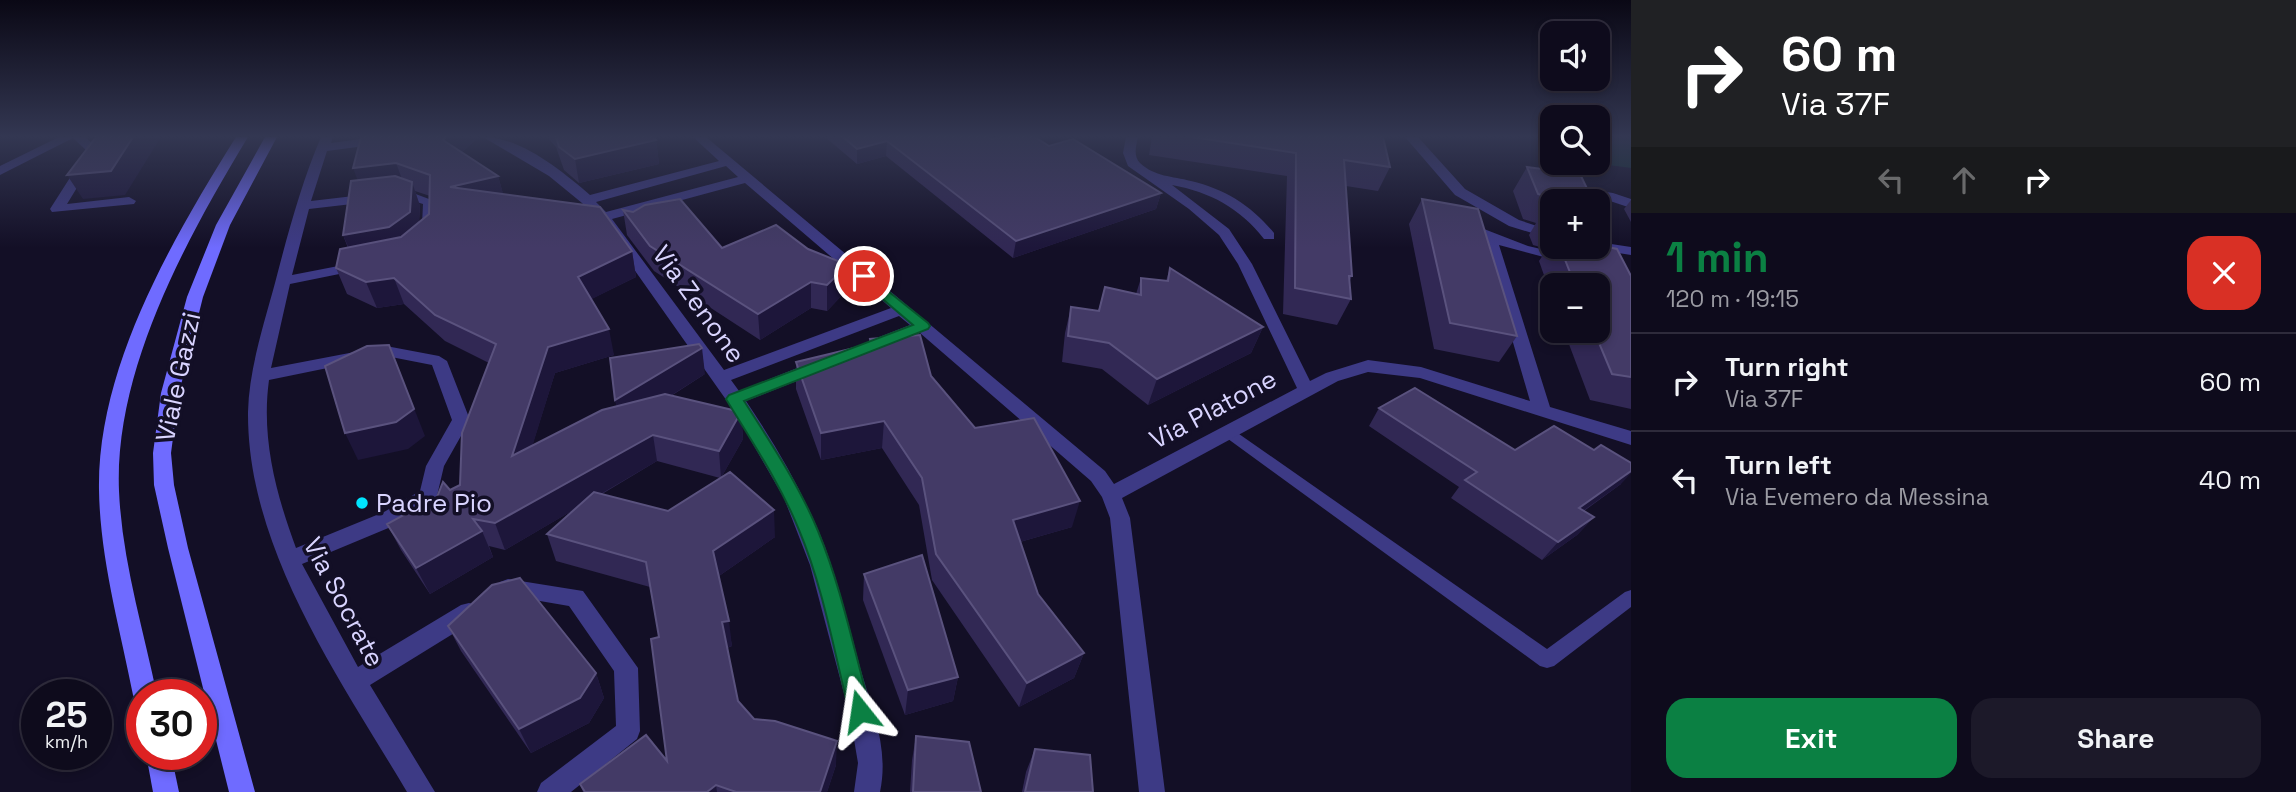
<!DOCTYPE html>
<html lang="en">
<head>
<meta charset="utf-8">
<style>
	:root { --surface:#0e0b1c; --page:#1c1929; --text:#f1f3f6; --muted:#9b9ba3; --line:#2e2b3b; --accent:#0b8043 }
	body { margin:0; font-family:"Space Grotesk",sans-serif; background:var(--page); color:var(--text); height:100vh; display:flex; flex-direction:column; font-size:26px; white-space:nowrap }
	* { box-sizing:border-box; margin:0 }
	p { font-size:23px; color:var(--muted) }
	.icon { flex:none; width:38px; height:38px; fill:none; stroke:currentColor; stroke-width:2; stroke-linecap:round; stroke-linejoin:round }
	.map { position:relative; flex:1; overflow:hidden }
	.panel { display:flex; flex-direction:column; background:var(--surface); width:665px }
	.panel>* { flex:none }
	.top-card { background:#202124; color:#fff; overflow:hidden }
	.controls { position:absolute; left:1540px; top:21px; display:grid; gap:14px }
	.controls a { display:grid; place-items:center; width:70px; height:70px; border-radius:14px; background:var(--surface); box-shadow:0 4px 10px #0003,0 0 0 2px var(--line); font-size:35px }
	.speed { position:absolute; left:21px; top:679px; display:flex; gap:14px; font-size:35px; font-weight:700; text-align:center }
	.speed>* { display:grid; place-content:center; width:91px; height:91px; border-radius:50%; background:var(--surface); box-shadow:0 4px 10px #0003,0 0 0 2px var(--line); line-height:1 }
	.speed small { font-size:18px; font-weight:400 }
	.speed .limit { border:10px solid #d22; background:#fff; color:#111 }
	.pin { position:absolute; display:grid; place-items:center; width:60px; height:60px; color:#fff; margin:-30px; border:4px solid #fff; border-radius:50%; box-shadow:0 2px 7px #0007 }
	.me { position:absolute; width:77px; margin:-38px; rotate:345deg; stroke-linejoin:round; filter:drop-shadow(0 0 5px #0008) }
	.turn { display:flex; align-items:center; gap:24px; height:147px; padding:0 35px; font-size:32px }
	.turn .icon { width:91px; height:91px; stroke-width:2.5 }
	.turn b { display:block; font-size:49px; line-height:60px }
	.lanes { display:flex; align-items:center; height:66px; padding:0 35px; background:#0003; justify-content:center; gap:35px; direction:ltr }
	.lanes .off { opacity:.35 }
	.round { display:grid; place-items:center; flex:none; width:74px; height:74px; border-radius:21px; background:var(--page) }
	.headline { display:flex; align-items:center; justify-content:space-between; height:119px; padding:0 35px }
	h1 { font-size:42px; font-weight:800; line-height:52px; color:var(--accent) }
	.button { display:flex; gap:14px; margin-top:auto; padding:14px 35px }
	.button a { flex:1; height:80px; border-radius:21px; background:var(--accent); color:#fff; font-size:28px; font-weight:800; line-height:80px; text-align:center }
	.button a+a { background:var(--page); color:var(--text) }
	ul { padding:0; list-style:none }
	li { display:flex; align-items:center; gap:21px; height:98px; padding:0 35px; border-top:2px solid var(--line) }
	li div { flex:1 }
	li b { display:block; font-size:26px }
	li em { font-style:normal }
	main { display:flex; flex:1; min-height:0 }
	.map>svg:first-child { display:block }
</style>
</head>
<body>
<main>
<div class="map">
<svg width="1631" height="792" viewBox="0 0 1631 792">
	<rect width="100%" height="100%" fill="#130f26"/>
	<path fill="#12302f" d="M1598 137H1631V168L1593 163H1598Z"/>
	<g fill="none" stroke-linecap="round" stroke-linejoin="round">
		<path fill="#3d3a85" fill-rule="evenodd" d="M1229 427 1547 649 1625 592 1631 590V607L1554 666 1547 668 1540 666 1224 436 1222 432 1224 428Z"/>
		<g fill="#3d3a85" fill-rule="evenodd">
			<path d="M59 137H85L100 150 67 204 129 197 136 201 134 204 52 212 50 209 87 151 73 138 0 175V166Z"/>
			<path d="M321 137H333L331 143 375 137H408L402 141 327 151 311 201 405 190 437 202 436 225 429 229 422 225 423 204 404 198 309 209 292 275 359 262 366 266 359 270 290 284 271 368 386 346 439 356 447 361 470 420 444 466 436 500 398 524 302 564 358 667 461 605 469 603 477 605 480 612 477 619 370 685 435 792H407C340 679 247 549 248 412 249 369 264 324 275 283 288 233 301 184 321 137ZM386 356 432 365 452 420 426 466 420 491 384 512 296 548C276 494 261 438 269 380Z"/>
			<path d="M483 137C521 137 562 171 590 195L719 161 693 137H706L1105 471 1114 484 1297 388 1238 264 1219 235 1189 209 1128 166 1123 153 1126 137H1138C1136 146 1133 156 1140 163 1155 177 1172 176 1191 181 1225 189 1252 206 1274 233V239H1264C1240 208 1210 192 1172 185L1229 229 1252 264 1310 381 1326 373 1368 360 1421 367 1530 401 1483 239 1459 227 1461 224H1471L1528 246 1571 256 1573 259 1566 263 1499 245 1550 407 1631 431V445L1420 378 1368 372 1338 381 1122 498 1130 518 1165 792H1139L1110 518 1102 497 1091 481 920 333 881 349H869L867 345 869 341 910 325 899 316 731 380 739 391 810 363 816 361 824 367 822 371 746 401C777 447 805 495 825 547 840 588 850 630 861 671 873 711 889 750 880 792H854L858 763 850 716 810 565 784 498 734 411 602 224 582 203 549 176ZM726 166 738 177 606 212 596 202ZM745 183 891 308 724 370 612 219Z"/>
			<path d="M1405 137H1418L1465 189 1519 220 1552 231V239L1509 226 1455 195Z"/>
			<path d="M1566 186 1613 193 1631 199V208L1610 201 1561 193V187Z"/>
			<path d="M1598 242 1631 247V255L1593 249 1591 247H1598Z"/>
			<path d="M508 579 583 591 638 668 640 731 637 739 571 792H537L541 783 616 726 614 671 569 606 500 594 497 588 500 582Z"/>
		</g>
		<g fill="#6f6bff" fill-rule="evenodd">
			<path d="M236 137H248C187 238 114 369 119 491 122 560 143 628 157 695H142V705L137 703 133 695C120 628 100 559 99 490 97 367 173 238 236 137Z"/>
			<path d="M265 137H277L230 225 203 297 179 393 171 453 174 485 188 548 255 792H229L168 548 154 485 153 453 161 393 187 297 216 225Z"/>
			<path d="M146 754H171L179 792H153Z"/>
		</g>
	</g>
	<g fill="#312854" fill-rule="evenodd">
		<path d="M361 137H479L462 152 498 176 503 194 632 251 636 277 591 299 614 355 555 373 532 446 617 406 615 400 705 374 671 396 741 412 743 439 722 476 775 537 719 576 732 646 727 648 738 701 754 719 836 765 827 792H583L580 784 667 761 659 637 650 587 556 561 547 534 575 509 505 550 489 546 493 557 430 594 401 550 387 524 460 485 489 363 445 341 404 304 377 308 347 294 336 268 348 248 343 235 358 181ZM415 191 430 196 429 214 419 222 420 206ZM657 461 720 478 668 511 602 494Z"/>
		<path d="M547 137H653L656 140 659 164 579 183 564 170 556 147Z"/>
		<path d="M825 137H989L992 139 1049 146 1161 193 1156 209 1013 258 886 156 857 164Z"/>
		<path d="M1152 137H1383L1390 167 1378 191 1346 186 1352 276 1349 282 1351 299 1337 325 1283 314 1287 176 1149 155Z"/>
		<path d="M1527 167 1593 201H1552V247H1598V210L1610 234 1601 245 1631 276V409L1590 400 1564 331H1598V285H1552V298L1539 261 1547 249 1533 245 1529 235 1536 223 1523 219 1513 191Z"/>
		<path d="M1422 199 1517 336 1499 362 1434 349 1409 224Z"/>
		<path d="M1631 200V222L1624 209Z"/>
		<path d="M623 210 722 248 847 290 827 311 811 308 760 340 654 271 627 235Z"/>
		<path d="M1170 268 1263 327 1251 353 1148 405 1102 369 1062 362 1065 333 1071 307 1098 311 1105 287 1136 294 1141 278 1166 281Z"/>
		<path d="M870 339 931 376 975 428 1072 527 1020 542 1038 594 1084 653 1074 678 1019 707 932 580 919 505 882 448 821 460 796 389V362L869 345Z"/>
		<path d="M1379 408 1515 450 1621 484 1584 511 1594 517 1577 535 1542 560 1451 498 1459 487 1369 426Z"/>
		<path d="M864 574 958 677 953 701 905 715 863 600Z"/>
		<path d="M448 626 596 673 604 698 589 723 531 753 461 651Z"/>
		<path d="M916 736 981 792H910L912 760Z"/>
		<path d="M1035 749 1093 792H1022L1026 772Z"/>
	</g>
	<g fill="#1d163a">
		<path d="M133 137H161L125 195 83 199 67 175Z"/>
		<path d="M446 137H479L450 163 443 140Z"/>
		<path d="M656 140 659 164 579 183 575 159Z"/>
		<path d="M887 141 886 156 857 164V149Z"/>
		<path d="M396 163 405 187 362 192 353 168Z"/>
		<path d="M498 176 505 200 450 187Z"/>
		<path d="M412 182 420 206 418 237 354 260 343 235Z"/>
		<path d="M1161 193 1156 209 1013 258 1016 241Z"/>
		<path d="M632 251 636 277 584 303 578 277Z"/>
		<path d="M848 265 847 290 827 311V285Z"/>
		<path d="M394 278 404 304 377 308 366 282Z"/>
		<path d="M811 282V308L760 340 758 314Z"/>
		<path d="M1263 327 1251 353 1148 405 1157 379Z"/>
		<path d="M609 329 614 355 555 373 521 483 512 456 548 347Z"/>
		<path d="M389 345 425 436 408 449 358 460 345 433Z"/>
		<path d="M702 348 705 374 621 427 615 400Z"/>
		<path d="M741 412 743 439 721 478 719 451Z"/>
		<path d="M884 421 882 448 821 460V433Z"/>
		<path d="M653 435 657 461 505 550 495 523Z"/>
		<path d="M1631 471V473L1621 484 1563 525 1579 508Z"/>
		<path d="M1080 501 1072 527 1006 546 1013 520Z"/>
		<path d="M774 510 775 537 716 578 713 551Z"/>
		<path d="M1594 517 1577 535 1542 560 1558 542Z"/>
		<path d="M482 531 493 557 430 594 416 568Z"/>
		<path d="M729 621 732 646 725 648 722 622Z"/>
		<path d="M1084 653 1074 678 1019 707 1027 683Z"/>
		<path d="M596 673 604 698 589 723 531 753 519 729Z"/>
		<path d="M958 677 953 701 905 715 908 690Z"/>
		<path d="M837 741 836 765 827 792H820Z"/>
		<path d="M716 785 717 792H707Z"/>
	</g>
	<g fill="#433a66" stroke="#5a527e" stroke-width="2">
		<path d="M96 137H133L111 171 67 175Z"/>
		<path d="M361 137H446L443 140 498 176 450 187 600 207 632 251 578 277 609 329 548 347 512 456 602 410 665 394 741 412 719 451 653 435 495 523 473 519 482 531 416 568 387 524 437 497 443 482 450 490 460 485 462 433 496 344 435 315 394 278 366 282 336 268 340 249 401 237 429 214 430 175 396 163 353 168Z"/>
		<path d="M556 137H653L656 140 575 159 559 147Z"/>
		<path d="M843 137H989L992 139 1000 137H1035L1049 146 1073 139 1161 193 1016 241 887 141 857 149Z"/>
		<path d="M1192 137H1383L1390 167 1344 160 1352 276H1349L1351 299 1295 288 1296 153Z"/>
		<path d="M1527 167 1580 174 1593 201H1560L1538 194Z"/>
		<path d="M395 176 412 182 410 212 389 227 343 235 351 181Z"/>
		<path d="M680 199 722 248 776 225 808 249 848 265 827 285 811 282 758 314 650 246 623 210 633 212 645 205Z"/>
		<path d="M1422 199 1478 209 1517 336 1450 323Z"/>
		<path d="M1545 210 1552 212V221H1549Z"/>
		<path d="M1598 210 1610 234 1598 231Z"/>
		<path d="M1598 245 1617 249 1631 276V377L1612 374 1594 331H1598V285H1575L1560 247H1598Z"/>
		<path d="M1170 268 1263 327 1157 379 1109 343 1068 336 1071 307 1099 311 1105 287 1141 295V278L1168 281Z"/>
		<path d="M920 335 931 376 975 428 1034 418 1080 501 1013 520 1038 594 1084 653 1027 683 936 554 922 478 884 421 821 433 796 362 871 344 870 339Z"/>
		<path d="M699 344 702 348 615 400 610 358Z"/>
		<path d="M389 345 414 409 396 422 345 433 325 366 367 346Z"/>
		<path d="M1415 388 1515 450 1554 426 1594 450 1601 445 1631 463V471L1579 508 1594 517 1558 542 1465 480 1477 472 1379 408Z"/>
		<path d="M730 472 774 510 713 551 729 621 722 622 738 701 754 719 775 721 837 741 820 792H736L716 785 707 792H585L580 784 646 735 667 761 651 639 659 637 646 562 547 534 594 492 668 511Z"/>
		<path d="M922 555 958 677 908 690 864 574Z"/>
		<path d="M520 578 596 673 580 698 519 729 448 626 492 585Z"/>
		<path d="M916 736 969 742 981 792H913Z"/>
		<path d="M1035 749 1090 755 1093 792H1025Z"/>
	</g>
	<linearGradient id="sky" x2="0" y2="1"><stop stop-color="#0a0815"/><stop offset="0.55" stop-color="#333752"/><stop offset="1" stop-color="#333752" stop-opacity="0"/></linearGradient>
	<rect width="1631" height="248" fill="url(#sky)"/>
	<path fill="#0b8043" stroke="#07532c" stroke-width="2" d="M864 272 928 323 930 326 928 329 744 401C771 443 799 485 818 531 842 589 854 651 871 711L868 718 860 721 852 718 849 711C834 651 823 587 799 530 780 483 752 442 726 399L729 395 913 325 859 279 857 276Z"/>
	<circle fill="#00e5ff" stroke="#130f26" stroke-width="2.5" cx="362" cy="503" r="7"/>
	<g text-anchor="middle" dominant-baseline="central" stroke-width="7" stroke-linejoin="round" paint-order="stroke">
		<g font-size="26" fill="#d9d4ff" stroke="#130f26">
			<text transform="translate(699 304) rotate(54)">Via Zenone</text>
			<text transform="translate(178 377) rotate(-78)">Viale Gazzi</text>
			<text transform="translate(1213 409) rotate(-28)">Via Platone</text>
			<text transform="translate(344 602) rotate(62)">Via Socrate</text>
		</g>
		<g font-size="26" fill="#d9d4ff" stroke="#130f26" text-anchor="start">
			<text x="376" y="503">Padre Pio</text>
		</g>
	</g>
</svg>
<div class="controls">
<a><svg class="icon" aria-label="sound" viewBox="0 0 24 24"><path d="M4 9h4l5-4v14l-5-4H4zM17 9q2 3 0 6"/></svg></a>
<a><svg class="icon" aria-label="search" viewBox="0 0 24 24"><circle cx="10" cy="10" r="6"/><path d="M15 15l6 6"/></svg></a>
<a>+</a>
<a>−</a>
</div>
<div class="speed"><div>25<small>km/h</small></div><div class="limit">30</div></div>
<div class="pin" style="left:864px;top:276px;background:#d93025"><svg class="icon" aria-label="arrive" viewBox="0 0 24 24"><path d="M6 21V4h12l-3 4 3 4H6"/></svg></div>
<svg class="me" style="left:860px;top:711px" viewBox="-20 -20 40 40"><path d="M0-17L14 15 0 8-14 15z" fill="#0b8043" stroke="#fff" stroke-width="4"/></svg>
</div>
<section class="panel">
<div class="top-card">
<div class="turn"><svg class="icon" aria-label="right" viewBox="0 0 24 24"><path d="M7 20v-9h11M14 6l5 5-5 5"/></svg><div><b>60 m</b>Via 37F</div></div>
<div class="lanes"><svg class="icon off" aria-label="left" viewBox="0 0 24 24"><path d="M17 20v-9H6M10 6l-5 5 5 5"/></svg><svg class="icon off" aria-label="ahead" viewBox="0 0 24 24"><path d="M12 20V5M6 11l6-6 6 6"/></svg><svg class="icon" aria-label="right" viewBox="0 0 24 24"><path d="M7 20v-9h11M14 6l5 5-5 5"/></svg></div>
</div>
<div class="headline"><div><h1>1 min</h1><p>120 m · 19:15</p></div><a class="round" style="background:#d93025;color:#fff"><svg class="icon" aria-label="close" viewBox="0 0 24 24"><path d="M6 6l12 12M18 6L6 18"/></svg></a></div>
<ul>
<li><svg class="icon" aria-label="right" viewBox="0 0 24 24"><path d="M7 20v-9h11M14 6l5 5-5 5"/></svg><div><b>Turn right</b><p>Via 37F</p></div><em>60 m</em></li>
<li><svg class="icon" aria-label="left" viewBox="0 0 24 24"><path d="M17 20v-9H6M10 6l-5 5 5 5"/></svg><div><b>Turn left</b><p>Via Evemero da Messina</p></div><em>40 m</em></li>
</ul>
<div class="button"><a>Exit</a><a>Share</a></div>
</section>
</main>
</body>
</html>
